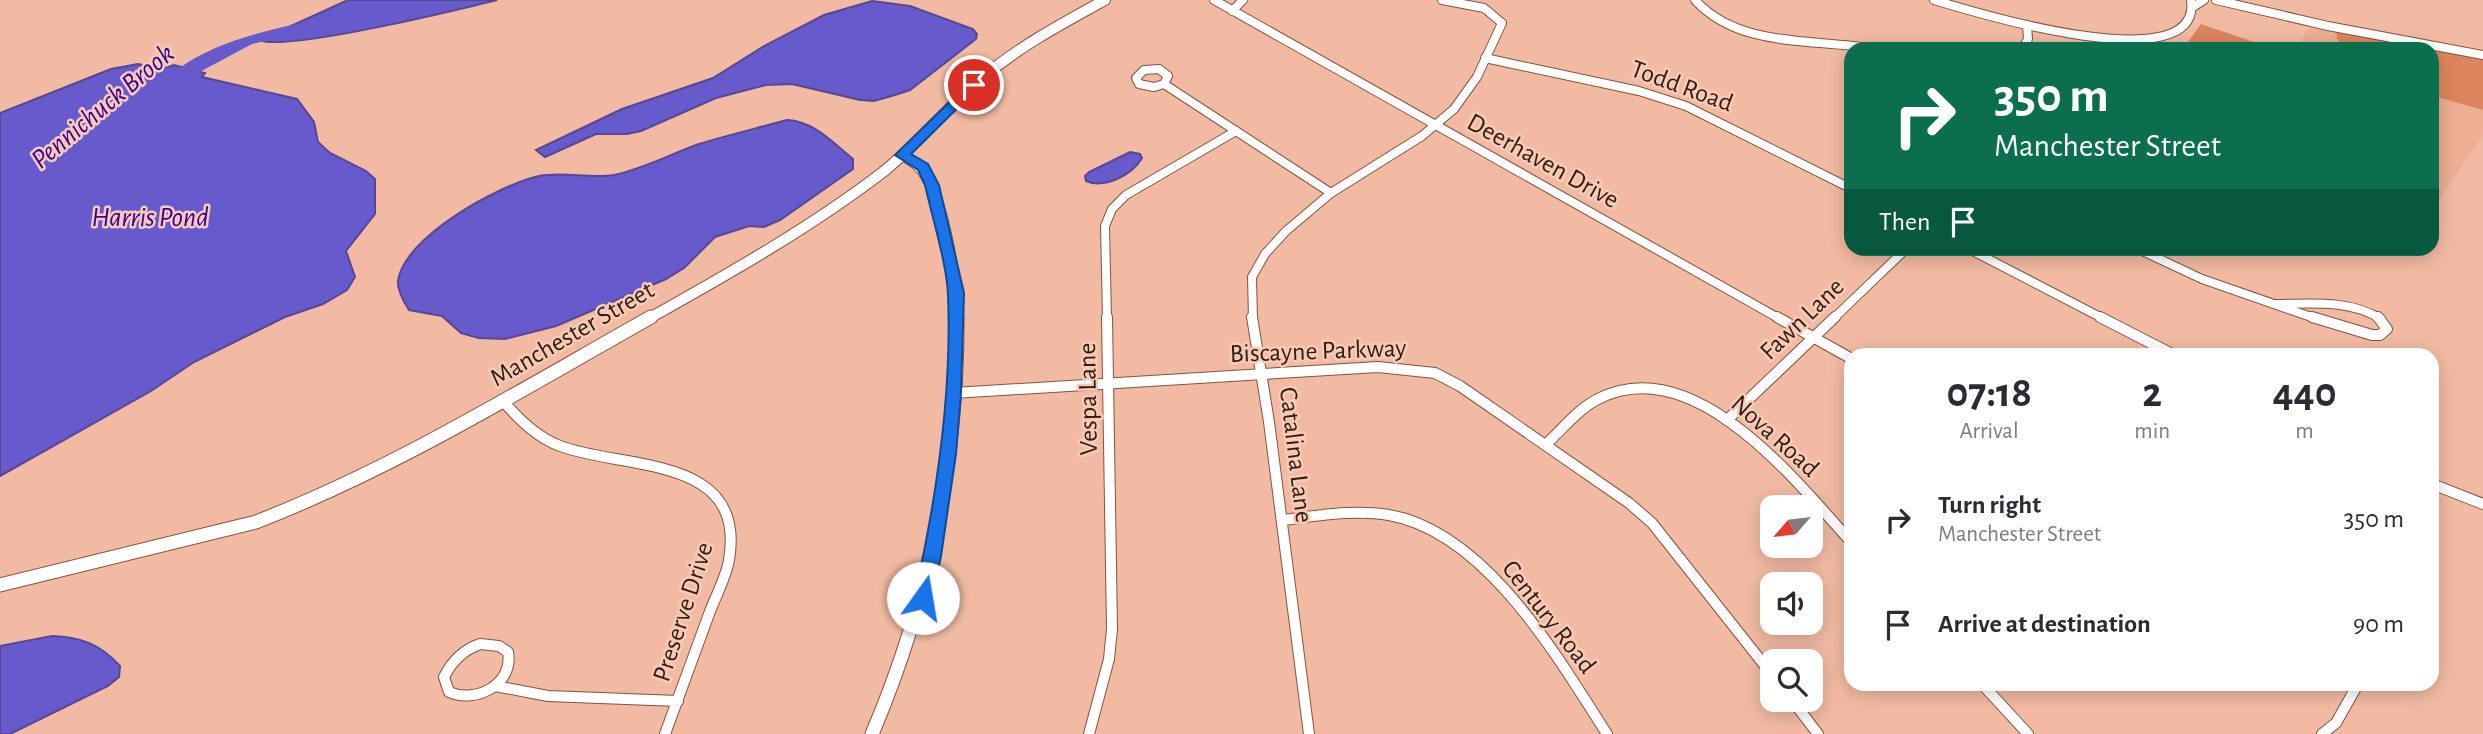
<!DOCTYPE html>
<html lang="en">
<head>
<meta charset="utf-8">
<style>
	:root { --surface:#fff; --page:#f7f7f7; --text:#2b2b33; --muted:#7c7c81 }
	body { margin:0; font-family:"Alegreya Sans",sans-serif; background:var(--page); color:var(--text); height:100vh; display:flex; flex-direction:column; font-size:26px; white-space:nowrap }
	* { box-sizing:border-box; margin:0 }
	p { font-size:23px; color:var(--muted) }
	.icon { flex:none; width:38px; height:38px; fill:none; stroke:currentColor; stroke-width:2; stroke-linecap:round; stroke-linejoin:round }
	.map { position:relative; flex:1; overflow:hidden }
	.drawer { position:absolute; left:1844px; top:348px; width:595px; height:343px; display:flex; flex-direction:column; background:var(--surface); border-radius:21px; box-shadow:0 4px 18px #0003 }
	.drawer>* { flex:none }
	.hud { position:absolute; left:1844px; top:42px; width:595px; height:214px; border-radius:21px; box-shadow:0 4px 18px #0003; background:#0b6e4f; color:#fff; overflow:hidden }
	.needle { width:46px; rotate:242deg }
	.tools { position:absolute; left:1760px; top:495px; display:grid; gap:14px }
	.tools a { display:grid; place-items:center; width:63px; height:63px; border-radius:14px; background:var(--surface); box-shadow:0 4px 18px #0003; font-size:35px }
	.pin { position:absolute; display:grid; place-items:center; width:60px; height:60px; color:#fff; margin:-30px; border:4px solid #fff; border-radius:50%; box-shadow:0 2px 7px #0007 }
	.me { position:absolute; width:77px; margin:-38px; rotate:13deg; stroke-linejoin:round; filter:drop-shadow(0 0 5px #0008) }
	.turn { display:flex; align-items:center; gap:24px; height:147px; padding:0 35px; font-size:32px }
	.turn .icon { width:91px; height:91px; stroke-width:2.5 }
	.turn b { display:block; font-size:49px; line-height:60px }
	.then { display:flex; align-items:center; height:66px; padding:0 35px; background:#0003; gap:14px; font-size:26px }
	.eta { display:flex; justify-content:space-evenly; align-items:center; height:119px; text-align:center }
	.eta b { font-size:42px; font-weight:700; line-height:49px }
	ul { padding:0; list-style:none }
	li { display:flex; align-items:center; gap:21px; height:105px; padding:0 35px }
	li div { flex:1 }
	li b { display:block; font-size:26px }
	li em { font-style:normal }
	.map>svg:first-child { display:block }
</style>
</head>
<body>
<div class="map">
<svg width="2483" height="734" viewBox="0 0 2483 734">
	<rect width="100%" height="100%" fill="#f2baa2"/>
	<g fill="#edae94">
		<path d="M2309 27 2340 32 2338 41 2347 49H2296Z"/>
		<path d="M2432 96 2483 110V135L2433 209Z"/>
	</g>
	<g fill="#dc855f">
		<path d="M2201 24 2257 43 2253 49H2193L2185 46Z"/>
		<path d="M2340 32 2430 49H2347L2338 41 2336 33Z"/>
		<path d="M2432 50 2483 59V110L2433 96Z"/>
	</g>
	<g fill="#675acc" stroke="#574794" stroke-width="2">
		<path d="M348 0H497C461 9 285 52 260 40Z"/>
		<path d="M872 1 910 6 973 29 977 34 976 39 910 90 895 95 874 101 860 100 792 84 766 85 716 98 641 131 627 134H596L545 157 536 150 622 109 713 78 764 46 824 15Z"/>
		<path d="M138 64 161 69 174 65 205 73 202 77 297 99 314 122 318 142 330 153 366 171 375 179V214L346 251 355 277 347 290 323 304 285 317 194 362 151 391 0 476V113L111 69Z"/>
		<path d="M787 120C814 121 833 143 853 159V169L780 220 764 227 749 226 715 237 684 268 666 279 556 326 505 339 479 338 461 333 442 316 409 310C404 302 397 290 398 281 404 237 499 185 539 176 564 171 589 179 614 175 643 169 671 154 699 144 728 135 758 128 787 120Z"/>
		<path d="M1130 152 1140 154 1142 158C1132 175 1105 189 1086 181L1085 176 1089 172Z"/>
		<path d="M52 636C81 637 100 644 120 666L119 677 108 686 10 734H0V646Z"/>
	</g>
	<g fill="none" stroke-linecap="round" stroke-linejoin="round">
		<path fill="#675acc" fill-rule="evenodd" d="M296 24 302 25 305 29 302 33 252 44 194 75 173 93 167 94 158 89C187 50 251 34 296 24Z"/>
		<defs>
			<g id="minor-far1">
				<path d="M1214 0 1780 319"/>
				<path d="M1695 0C1740 49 1814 38 1874 49"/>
				<path d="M1934 0C1970 11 2203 83 2191 0"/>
				<path d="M2216 0 2328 26 2483 55"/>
				<path d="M2193 7 2204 0"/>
				<path d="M1232 11 1243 0"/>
				<path d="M2022 49 2028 39 2027 26"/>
				<path d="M1485 58 1639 91 1686 106 1852 189"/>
				<path d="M1159 69 1168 76 1164 84 1154 87 1139 84 1136 78 1144 70Z"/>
				<path d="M1164 84 1331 193"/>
				<path d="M1967 248 2104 319"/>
				<path d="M2136 248 2202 279 2317 319"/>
				<path d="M2274 304C2310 304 2349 299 2381 319"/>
				<path d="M1107 319 1105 226 1112 209 1126 195 1236 131"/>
				<path d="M1253 319 1252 277 1265 254 1286 231 1331 193 1422 136 1454 109 1477 77 1502 23 1484 8 1442 0"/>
				<path d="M1833 319 1907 248"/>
			</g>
			<g id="minor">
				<path d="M1252 317 1269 422 1309 734"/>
				<path d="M1777 317 1852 359"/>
				<path d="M2100 317 2174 355"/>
				<path d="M2312 317 2372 335H2380L2387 329 2378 317"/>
				<path d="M953 393 1378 367 1435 373 1460 386 1629 503 1652 523 1773 676"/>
				<path d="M502 400C518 418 536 437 560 446 624 470 747 454 729 560 726 578 715 597 709 614 694 654 680 694 665 734"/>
				<path d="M1727 420 1835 317"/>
				<path d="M1546 444C1563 429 1578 409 1598 399 1694 350 1796 481 1852 543"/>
				<path d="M2432 484 2483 504"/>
				<path d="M1282 520C1317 516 1354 509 1389 515 1486 532 1558 658 1607 734"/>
				<path d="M480 644 499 646 508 652C514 684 476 704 449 692L444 677C452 661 463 650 480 644Z"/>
				<path d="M1982 684 2028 734"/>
				<path d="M495 686 548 696 678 701"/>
				<path d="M1792 700 1818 734"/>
				<path d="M1089 734 1109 659 1112 629 1107 317"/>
				<path d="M2322 734 2336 723 2358 684"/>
			</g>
			<g id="tertiary-far1">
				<path d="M902 155C912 160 920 166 926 176 944 204 957 285 957 319"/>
				<path d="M648 319C728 274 810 228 883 172 919 143 948 106 983 77 1020 46 1063 23 1105 0"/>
			</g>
			<g id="tertiary">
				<path d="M0 585 256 522C395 468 521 390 651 317"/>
				<path d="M872 734C928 603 958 460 957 317"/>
			</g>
		</defs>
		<use href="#minor-far1" stroke="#84533e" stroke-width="10"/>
		<use href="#minor" stroke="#84533e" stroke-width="12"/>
		<use href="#tertiary-far1" stroke="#84533e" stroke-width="12"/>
		<use href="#tertiary" stroke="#84533e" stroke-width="15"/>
		<use href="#minor-far1" stroke="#fff" stroke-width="8"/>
		<use href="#minor" stroke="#fff" stroke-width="10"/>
		<use href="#tertiary-far1" stroke="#fff" stroke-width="10"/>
		<use href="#tertiary" stroke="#fff" stroke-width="13"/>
	</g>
	<path fill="#1a73e8" stroke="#114b97" stroke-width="2" d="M974 81 980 85 979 87 911 154 928 164 939 185 964 293 961 393 956 454 941 556 932 598 930 603 923 606 916 603 914 598C936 502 952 394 948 295 947 265 932 216 925 185L918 170 895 155 970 82Z"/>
	<g text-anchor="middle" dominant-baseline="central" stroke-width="5" stroke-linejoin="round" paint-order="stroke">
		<g font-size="26" fill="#311c13" stroke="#f7cab6">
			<text transform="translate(1682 86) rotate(20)">Todd Road</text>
			<text transform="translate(1543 161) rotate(29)">Deerhaven Drive</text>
			<text transform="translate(1802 319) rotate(-44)">Fawn Lane</text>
			<text transform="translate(572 334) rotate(-30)">Manchester Street</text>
			<text transform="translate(1318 351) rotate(-2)">Biscayne Parkway</text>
			<text transform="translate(1088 399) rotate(-91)">Vespa Lane</text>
			<text transform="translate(1775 436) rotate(42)">Nova Road</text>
			<text transform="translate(1296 455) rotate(83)">Catalina Lane</text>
			<text transform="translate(683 612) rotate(-72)">Preserve Drive</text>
			<text transform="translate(1549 617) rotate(52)">Century Road</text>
		</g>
		<g font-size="28" font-style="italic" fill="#370097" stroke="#f7cab6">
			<text transform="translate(103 107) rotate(-40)">Pennichuck Brook</text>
			<text x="150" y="218">Harris Pond</text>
		</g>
	</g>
</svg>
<div class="tools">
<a><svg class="needle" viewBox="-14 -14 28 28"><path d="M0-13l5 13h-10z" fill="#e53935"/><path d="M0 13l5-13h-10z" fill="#7c7c81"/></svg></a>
<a><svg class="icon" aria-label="sound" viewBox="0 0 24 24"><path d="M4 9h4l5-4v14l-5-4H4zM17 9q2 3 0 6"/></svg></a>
<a><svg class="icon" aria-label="search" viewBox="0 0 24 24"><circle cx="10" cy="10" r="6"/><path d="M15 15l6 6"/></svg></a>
</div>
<div class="pin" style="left:974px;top:85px;background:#d93025"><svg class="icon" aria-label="arrive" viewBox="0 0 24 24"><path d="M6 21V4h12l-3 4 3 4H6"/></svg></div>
<svg class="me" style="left:923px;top:598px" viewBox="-20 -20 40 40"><circle r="19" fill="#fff"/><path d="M0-13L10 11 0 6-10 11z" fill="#1a73e8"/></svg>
<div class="hud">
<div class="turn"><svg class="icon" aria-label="right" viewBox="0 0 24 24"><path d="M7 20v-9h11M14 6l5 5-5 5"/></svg><div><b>350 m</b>Manchester Street</div></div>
<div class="then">Then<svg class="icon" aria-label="arrive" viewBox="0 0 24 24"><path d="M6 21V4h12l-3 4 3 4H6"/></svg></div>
</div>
<section class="drawer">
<div class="eta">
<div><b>07:18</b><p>Arrival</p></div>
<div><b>2</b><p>min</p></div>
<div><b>440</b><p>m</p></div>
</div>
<ul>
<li><svg class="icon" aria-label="right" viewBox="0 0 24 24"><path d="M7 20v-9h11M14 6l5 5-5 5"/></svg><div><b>Turn right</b><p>Manchester Street</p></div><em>350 m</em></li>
<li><svg class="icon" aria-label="arrive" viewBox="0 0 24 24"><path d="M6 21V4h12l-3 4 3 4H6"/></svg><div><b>Arrive at destination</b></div><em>90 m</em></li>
</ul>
</section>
</div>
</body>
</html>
